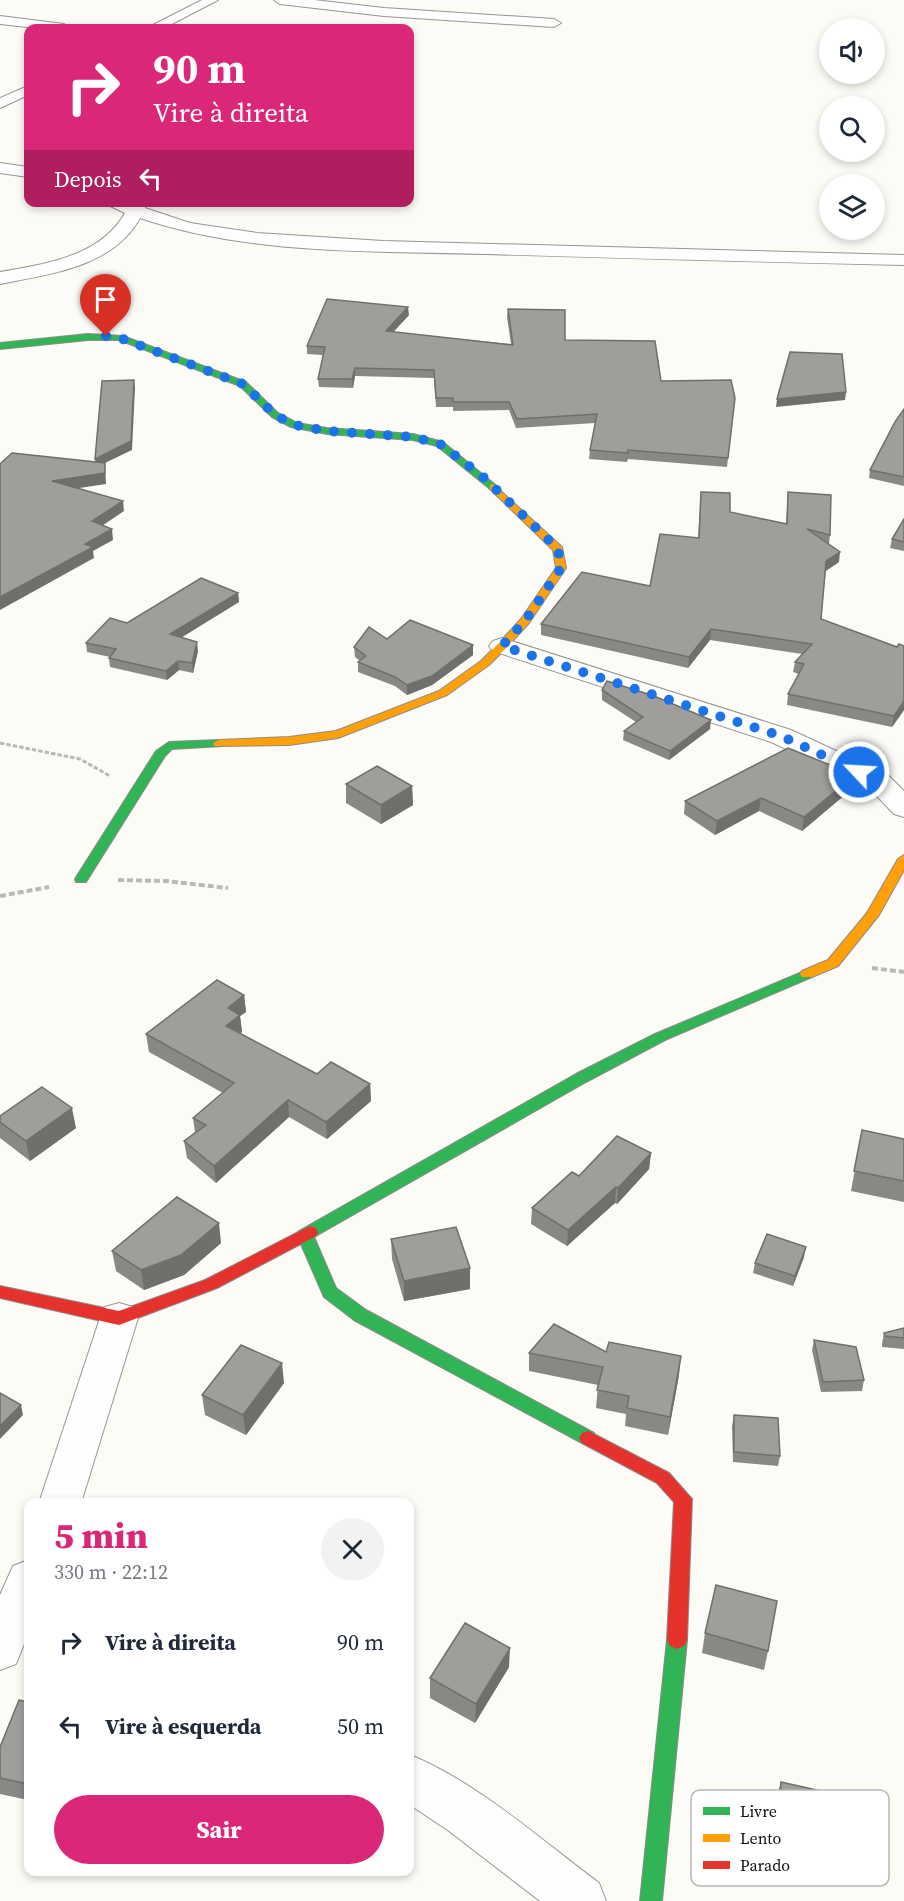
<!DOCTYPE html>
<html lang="pt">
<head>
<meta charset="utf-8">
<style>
	:root { --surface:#fff; --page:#f2f2f3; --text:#1f2937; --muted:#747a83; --accent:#db2777 }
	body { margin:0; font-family:"Source Serif 4",serif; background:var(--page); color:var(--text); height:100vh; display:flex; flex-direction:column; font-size:22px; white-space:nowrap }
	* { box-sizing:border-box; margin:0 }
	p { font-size:20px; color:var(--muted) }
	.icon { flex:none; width:33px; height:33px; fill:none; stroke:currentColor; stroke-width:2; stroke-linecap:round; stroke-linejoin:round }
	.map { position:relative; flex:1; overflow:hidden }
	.panel { position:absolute; left:24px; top:1498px; width:390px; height:378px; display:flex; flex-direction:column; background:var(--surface); border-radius:12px; box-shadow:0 3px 9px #0003 }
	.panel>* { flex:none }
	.banner { position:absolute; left:24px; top:24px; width:390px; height:183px; border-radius:12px; box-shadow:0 3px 9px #0003; background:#db2777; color:#fff; overflow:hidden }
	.fabs { position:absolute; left:819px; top:18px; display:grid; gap:12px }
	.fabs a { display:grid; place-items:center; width:66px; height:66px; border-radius:50%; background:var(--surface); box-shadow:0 3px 9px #0003; font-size:30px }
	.pin { position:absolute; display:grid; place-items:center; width:51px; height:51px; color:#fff; margin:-62px -26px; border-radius:50% 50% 50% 0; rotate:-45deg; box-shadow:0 0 6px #0007 }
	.pin .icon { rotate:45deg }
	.me { position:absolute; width:66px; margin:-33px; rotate:295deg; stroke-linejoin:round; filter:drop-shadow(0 0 4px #0008) }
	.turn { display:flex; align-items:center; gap:21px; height:126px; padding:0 30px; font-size:27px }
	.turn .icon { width:78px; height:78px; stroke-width:2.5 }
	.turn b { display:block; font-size:42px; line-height:51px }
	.then { display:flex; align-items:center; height:57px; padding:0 30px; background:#0003; gap:12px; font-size:22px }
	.round { display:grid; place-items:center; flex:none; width:63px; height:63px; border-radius:32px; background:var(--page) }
	.overview { display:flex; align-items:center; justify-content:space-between; height:102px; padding:0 30px }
	h1 { font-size:36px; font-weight:800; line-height:45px; color:var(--accent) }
	.cta { display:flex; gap:12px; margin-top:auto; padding:12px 30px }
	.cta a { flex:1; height:69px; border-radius:36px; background:var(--accent); color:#fff; font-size:24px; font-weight:800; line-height:69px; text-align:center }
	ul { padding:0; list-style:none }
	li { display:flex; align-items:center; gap:18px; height:84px; padding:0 30px }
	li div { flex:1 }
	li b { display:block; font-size:22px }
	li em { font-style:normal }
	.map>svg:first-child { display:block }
</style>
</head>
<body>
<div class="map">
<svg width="904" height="1901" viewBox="0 0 904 1901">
	<rect width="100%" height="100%" fill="#fcfbf6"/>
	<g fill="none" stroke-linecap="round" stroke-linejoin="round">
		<defs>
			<g id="street">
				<path d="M202 0H218L164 28H147Z"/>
				<path d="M274 0H314L384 8 554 19 561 23 554 27 384 16 280 4Z"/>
				<path d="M0 16 64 24 71 28H36L0 24Z"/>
				<path d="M28 86V95L0 108V98Z"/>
				<path d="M0 163 28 167V177L0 173Z"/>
				<path d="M102 202H148L145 208 190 223 257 233 383 241 904 255V265C765 262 625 258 486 254 371 251 249 255 140 218 113 267 50 274 0 284V272C45 264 100 257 125 213Z"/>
				<path d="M502 638 791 730 888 775 904 791V817L894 814 868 787 771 742 493 651 489 646 493 641Z"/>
				<path d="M119 1303 133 1307 138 1318 81 1503H39L100 1318 105 1307Z"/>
				<path d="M28 1560V1634L16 1664 0 1670V1595L13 1566Z"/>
				<path d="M410 1755C477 1782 541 1840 599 1883L606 1901H540L449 1831 410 1805Z"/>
			</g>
			<g id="fast">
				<path d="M88 334 123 336 246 382 278 413 297 423 327 428 413 434 443 442 498 487 490 489 437 446 413 440 327 434 291 427 272 417 240 386 119 340H88L0 349V343Z"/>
				<path d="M219 740 223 742 225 744 223 746 172 749 165 756 86 882H76L75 879 156 751 169 742Z"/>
				<path d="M807 970 812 971 814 974 812 977 665 1040 586 1082 314 1237 336 1288 366 1310 594 1433 597 1438 594 1443 588 1445 582 1443 354 1320 324 1297 297 1235 299 1231 576 1074 655 1034Z"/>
				<path d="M677 1631 684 1634 687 1640 662 1901H640L667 1640 670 1634Z"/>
			</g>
			<g id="slow">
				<path d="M493 484 562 547 566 568 529 623 506 648 489 665 447 695 338 738 289 745 215 746 213 744 215 742 219 740 289 737 336 731 439 691 481 661 498 644 521 619 556 568 553 550 490 489V485Z"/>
				<path d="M904 855V870L879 915 838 966 812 977H802L800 974 802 971 828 960 867 913 898 859Z"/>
			</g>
			<g id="jam">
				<path d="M310 1226 316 1228 318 1232 316 1236 217 1288 119 1325 0 1298V1286L119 1311 205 1280Z"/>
				<path d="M588 1431 669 1473 692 1499 687 1640 684 1646 677 1649 670 1646 667 1640 674 1502 657 1483 582 1443 579 1438 582 1433Z"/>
			</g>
		</defs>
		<use href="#street" stroke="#969694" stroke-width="2"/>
		<use href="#fast" stroke="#8d8c8a" stroke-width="2"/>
		<use href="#slow" stroke="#8d8c8a" stroke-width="2"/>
		<use href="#jam" stroke="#8d8c8a" stroke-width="2"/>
		<path stroke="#b9b9b8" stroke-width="3" stroke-dasharray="4.5 2" stroke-linecap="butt" d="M0 743 80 759 110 776"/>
		<g stroke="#b9b9b8" stroke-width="4" stroke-dasharray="6 3" stroke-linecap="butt">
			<path d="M118 880 166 881 228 888"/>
			<path d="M0 896 49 887"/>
			<path d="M872 968 904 972"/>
		</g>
		<use href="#street" fill="#fffefe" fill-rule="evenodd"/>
		<use href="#fast" fill="#30b455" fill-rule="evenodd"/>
		<use href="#slow" fill="#ff9f0a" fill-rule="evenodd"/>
		<use href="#jam" fill="#e5322d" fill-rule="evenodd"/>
	</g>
	<g fill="#8a8885">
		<path d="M508 309 565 340 661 381 735 398 727 467 628 459 627 462 589 459 590 450 595 423 516 428 509 410 453 411V407H436L434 378 355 376 353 388 319 387 318 379 323 355 307 354V346L409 315 393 332 511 344 507 317Z"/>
		<path d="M904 409V486L869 478 870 470Z"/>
		<path d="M701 492 730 512 786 524 788 492 830 535 829 544 839 562 826 571 821 619 897 647 904 646V710L892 727 787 705 788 694 799 674 793 672 795 662 802 654 710 640 688 668 541 635V624L650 586 698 538Z"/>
		<path d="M904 519V551L890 548 892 539Z"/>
		<path d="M238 593 239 602 181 637 198 651 193 673 179 670 167 680 110 667 109 658 110 657 87 652 86 643 127 623Z"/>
		<path d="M387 639 473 645V655L432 685 407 695 395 686 358 672V662L360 661 355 657 354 647Z"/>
		<path d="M602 690 710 729 669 760 623 740 624 731 636 722 602 700Z"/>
		<path d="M855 775 853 788 802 831 759 811 715 835 684 814 685 801Z"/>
		<path d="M346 784 412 786 413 805 381 824 346 803Z"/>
		<path d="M244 995 246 1012 240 1016 242 1032 240 1033 317 1074 370 1084 371 1101 327 1139 289 1117 216 1183 187 1158 184 1141 195 1132 193 1118 223 1093 149 1052 146 1034Z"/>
		<path d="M0 1116 76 1128 30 1161 0 1138Z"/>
		<path d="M862 1130 904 1139V1202L851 1191Z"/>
		<path d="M651 1153 649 1169 617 1204 615 1203 567 1246 531 1224 532 1208 579 1176Z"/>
		<path d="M391 1239 470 1268V1289L404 1301 392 1259Z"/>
		<path d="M221 1243 184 1275 144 1290 116 1271 112 1251Z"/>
		<path d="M804 1257 793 1286 753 1273 755 1263Z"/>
		<path d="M904 1328V1349L882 1347V1344L884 1333Z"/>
		<path d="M814 1340 864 1380 862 1391 821 1392 812 1350Z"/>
		<path d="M606 1352 679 1375 668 1435 625 1426 626 1414 596 1408 598 1385 529 1371V1353Z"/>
		<path d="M284 1383 246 1435 205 1415 202 1395Z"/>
		<path d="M734 1415 780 1456 778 1466 733 1462 732 1426Z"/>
		<path d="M705 1633 768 1651 764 1670 702 1653Z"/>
		<path d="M509 1667 475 1723 430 1698V1678Z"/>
		<path d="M28 1702V1800L0 1794V1747Z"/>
		<path d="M781 1782 823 1837 820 1846 774 1836 778 1792Z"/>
	</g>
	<g fill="#706f6c">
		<path d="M408 307 409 315 386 340V331Z"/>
		<path d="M355 368V376L353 388 352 379Z"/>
		<path d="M134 380 135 388 132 450 105 463 106 484 53 492 52 481 96 467 95 459Z"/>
		<path d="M846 392 845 400 776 407 777 399Z"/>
		<path d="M123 501 124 511 93 532 92 521Z"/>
		<path d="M112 529 113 540 93 551 94 558 0 610V597L85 544Z"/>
		<path d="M840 552 839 562 825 571 826 561Z"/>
		<path d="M238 593 239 602 171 644 170 634Z"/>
		<path d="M711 629 710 640 688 668 689 657Z"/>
		<path d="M197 642 198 651 193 673 192 663Z"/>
		<path d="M473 645V655L432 685 407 695V685Z"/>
		<path d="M178 661 179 670 167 680 166 671Z"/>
		<path d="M904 701V710L892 727 894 716Z"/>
		<path d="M711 720 710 729 669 760 670 751Z"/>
		<path d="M855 775 853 788 802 831 804 817Z"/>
		<path d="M412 786 413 805 381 824V805Z"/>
		<path d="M761 798 759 811 715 835 717 821Z"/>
		<path d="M244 995 246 1012 240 1016 242 1032 228 1043 226 1026 228 1008Z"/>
		<path d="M370 1084 371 1101 327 1139 326 1122Z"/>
		<path d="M288 1100 289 1117 216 1183 214 1166Z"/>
		<path d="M72 1108 76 1128 30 1161 26 1141Z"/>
		<path d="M651 1153 649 1169 617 1204 618 1188Z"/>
		<path d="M616 1187 615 1203 567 1246 568 1230Z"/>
		<path d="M219 1223 221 1243 184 1275 144 1290 141 1270Z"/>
		<path d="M806 1247 804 1257 793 1286 795 1276Z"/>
		<path d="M470 1268V1289L404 1301V1281Z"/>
		<path d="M681 1356 679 1375 668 1435 670 1417Z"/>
		<path d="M282 1363 284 1383 246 1435 243 1415Z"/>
		<path d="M21 1405 23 1415 0 1439V1426Z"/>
		<path d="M510 1648 509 1667 475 1723 476 1704Z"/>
	</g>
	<g fill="#a09e9b" stroke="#706f6c" stroke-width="1.5">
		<path d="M327 299 408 307 386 331 513 345 508 309 565 310V340L655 341 661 381 731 380 735 398 728 458 628 450V453L590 450 597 414 517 419 509 402H453V398H436L434 370 355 368 352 379H318L325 347 307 346Z"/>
		<path d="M790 352 842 354 846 392 777 399Z"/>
		<path d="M134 380 131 441 95 459 102 381Z"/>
		<path d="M904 409V477L870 470 895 422Z"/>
		<path d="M12 453 105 463V473L52 481 123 501 92 521 112 529 85 544 93 547 0 597V464Z"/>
		<path d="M701 492 730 493V512L787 524 788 492 831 495 830 535 807 529 840 552 826 561 821 619 897 647 899 644 904 646V701L894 716 788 694 804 664 795 662 812 644 711 629 689 657 541 624 582 572 650 586 660 534 699 538Z"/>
		<path d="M904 519V542L892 539Z"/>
		<path d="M201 578 238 593 170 634 197 642 192 663 178 661 166 671 109 658 116 649 86 643 110 618 127 623Z"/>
		<path d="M410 620 473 645 432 676 407 685 395 677 358 662 366 656 354 647 369 627 387 639Z"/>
		<path d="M607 681 654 696 711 720 670 751 624 731 643 717 602 690Z"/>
		<path d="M788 748 855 775 804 817 761 798 717 821 685 801Z"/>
		<path d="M377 766 412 786 381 805 346 784Z"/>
		<path d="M217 980 244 995 228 1008 240 1015 226 1026 317 1074 331 1062 370 1084 326 1122 288 1100 214 1166 184 1141 206 1125 193 1118 234 1083 146 1034Z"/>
		<path d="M42 1087 72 1108 26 1141 0 1122V1116Z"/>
		<path d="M862 1130 904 1139V1181L854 1171Z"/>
		<path d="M617 1136 651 1153 618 1188 616 1187 568 1230 532 1208 572 1172 579 1176Z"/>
		<path d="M177 1197 219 1223 181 1255 141 1270 112 1251Z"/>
		<path d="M456 1227 470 1268 404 1281 391 1239Z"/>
		<path d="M767 1234 806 1247 795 1276 755 1263Z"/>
		<path d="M554 1324 606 1352 609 1342 681 1356 670 1417 627 1408 629 1396 597 1390 603 1367 529 1353Z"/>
		<path d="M904 1328V1338L885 1336 884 1333Z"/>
		<path d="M814 1340 856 1347 864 1380 823 1382Z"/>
		<path d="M241 1345 282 1363 243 1415 202 1395Z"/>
		<path d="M0 1393 21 1405 0 1426Z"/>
		<path d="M734 1415 778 1418 780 1456 734 1452Z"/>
		<path d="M716 1585 777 1601 768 1651 705 1633Z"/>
		<path d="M465 1623 510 1648 476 1704 430 1678Z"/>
		<path d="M19 1700 28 1702V1784L0 1778V1747Z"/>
		<path d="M781 1782 826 1792 823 1837 777 1826Z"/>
	</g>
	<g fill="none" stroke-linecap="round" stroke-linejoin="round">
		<path stroke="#1a73e8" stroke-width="10" stroke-dasharray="0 18" d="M106 336 120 338 243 384 275 415 294 425 327 431 413 437 440 444 481 475 558 549 561 568 525 621 502 646 781 736 859 772"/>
	</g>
	<rect x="691" y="1790" width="198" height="96" rx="9" fill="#fff" stroke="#b7b7b7" stroke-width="1.5"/>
	<rect x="703" y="1807" width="27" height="8" fill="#30b455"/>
	<rect x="703" y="1834" width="27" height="8" fill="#ff9f0a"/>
	<rect x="703" y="1861" width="27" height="8" fill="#e5322d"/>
	<g font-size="16" fill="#101010">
		<text x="740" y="1817">Livre</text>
		<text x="740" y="1844">Lento</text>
		<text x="740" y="1871">Parado</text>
	</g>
</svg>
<div class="fabs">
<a><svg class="icon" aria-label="sound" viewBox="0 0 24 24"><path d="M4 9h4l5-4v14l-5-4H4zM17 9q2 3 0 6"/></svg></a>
<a><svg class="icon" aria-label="search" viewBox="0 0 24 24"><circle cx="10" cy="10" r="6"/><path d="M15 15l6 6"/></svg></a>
<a><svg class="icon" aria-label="layers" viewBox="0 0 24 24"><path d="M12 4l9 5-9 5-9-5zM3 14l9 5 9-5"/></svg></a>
</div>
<div class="pin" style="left:106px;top:336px;background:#d93025"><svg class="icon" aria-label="arrive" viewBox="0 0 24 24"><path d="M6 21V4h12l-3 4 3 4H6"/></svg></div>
<svg class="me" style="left:859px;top:772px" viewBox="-20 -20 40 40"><circle r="17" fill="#1a73e8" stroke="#fff" stroke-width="3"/><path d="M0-11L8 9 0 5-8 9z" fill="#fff"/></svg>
<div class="banner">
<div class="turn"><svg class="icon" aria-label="right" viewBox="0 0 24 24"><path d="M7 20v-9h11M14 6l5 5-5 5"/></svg><div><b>90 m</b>Vire à direita</div></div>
<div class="then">Depois<svg class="icon" aria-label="left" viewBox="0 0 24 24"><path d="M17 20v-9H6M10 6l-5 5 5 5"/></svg></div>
</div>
<section class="panel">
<div class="overview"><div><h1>5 min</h1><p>330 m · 22:12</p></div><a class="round"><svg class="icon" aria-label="close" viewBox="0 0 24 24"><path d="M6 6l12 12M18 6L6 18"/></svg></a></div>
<ul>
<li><svg class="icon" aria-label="right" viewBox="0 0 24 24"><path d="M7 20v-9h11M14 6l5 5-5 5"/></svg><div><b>Vire à direita</b></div><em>90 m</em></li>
<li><svg class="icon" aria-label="left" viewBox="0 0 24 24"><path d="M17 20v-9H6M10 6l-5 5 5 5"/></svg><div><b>Vire à esquerda</b></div><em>50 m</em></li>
</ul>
<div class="cta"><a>Sair</a></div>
</section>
</div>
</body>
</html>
